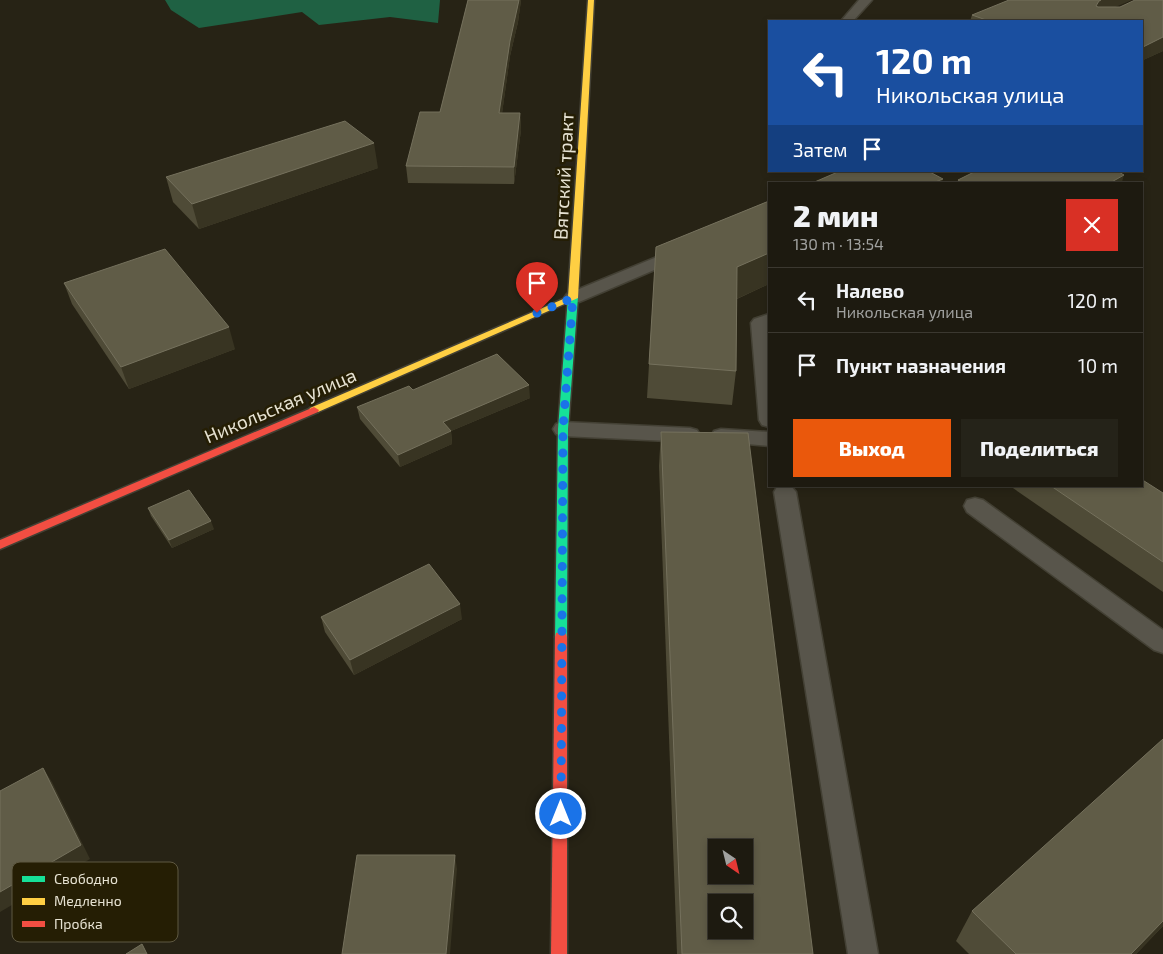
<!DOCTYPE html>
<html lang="ru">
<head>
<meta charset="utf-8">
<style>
	:root { --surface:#1d1a10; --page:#252319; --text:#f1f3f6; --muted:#a0a19f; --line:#3b3830; --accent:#ea580c }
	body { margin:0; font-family:"Exo 2",sans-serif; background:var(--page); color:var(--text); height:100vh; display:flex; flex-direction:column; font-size:19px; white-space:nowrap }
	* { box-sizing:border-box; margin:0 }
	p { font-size:16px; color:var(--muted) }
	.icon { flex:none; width:28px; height:28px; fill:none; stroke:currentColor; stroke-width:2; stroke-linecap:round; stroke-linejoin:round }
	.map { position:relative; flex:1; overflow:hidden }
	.details { position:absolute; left:768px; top:182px; width:375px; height:305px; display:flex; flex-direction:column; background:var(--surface); border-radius:0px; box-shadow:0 2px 8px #0003,0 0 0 1px var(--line) }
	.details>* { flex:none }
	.guide { position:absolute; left:768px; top:20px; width:375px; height:152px; border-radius:0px; box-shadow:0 2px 8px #0003,0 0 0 1px var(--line); background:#1a4fa0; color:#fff; overflow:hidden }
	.needle { width:32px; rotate:145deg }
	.tools { position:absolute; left:708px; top:839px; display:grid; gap:10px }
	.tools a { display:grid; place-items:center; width:45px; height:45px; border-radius:0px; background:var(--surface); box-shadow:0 2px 8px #0003,0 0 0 1px var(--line); font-size:25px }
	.pin { position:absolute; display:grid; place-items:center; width:42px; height:42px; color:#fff; margin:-51px -21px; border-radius:50% 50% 50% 0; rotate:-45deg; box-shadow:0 0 5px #0007 }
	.pin .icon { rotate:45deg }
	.me { position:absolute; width:55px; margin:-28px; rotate:0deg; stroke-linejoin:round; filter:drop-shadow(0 0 4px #0008) }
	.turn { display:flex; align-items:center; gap:18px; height:105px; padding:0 25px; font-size:22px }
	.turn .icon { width:65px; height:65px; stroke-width:2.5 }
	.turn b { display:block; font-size:35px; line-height:42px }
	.then { display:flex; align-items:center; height:48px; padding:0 25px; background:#0003; gap:10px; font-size:19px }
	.round { display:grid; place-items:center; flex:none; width:52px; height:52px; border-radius:0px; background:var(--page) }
	.headline { display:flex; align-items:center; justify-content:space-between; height:85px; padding:0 25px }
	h1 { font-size:30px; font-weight:800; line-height:38px }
	.button { display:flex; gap:10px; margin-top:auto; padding:10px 25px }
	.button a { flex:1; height:58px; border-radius:0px; background:var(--accent); color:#fff; font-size:20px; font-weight:800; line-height:58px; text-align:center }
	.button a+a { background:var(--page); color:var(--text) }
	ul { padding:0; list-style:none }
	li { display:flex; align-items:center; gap:15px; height:65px; padding:0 25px; border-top:1px solid var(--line) }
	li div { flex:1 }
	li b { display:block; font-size:19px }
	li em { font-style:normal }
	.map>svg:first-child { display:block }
</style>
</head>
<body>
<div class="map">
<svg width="1163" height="954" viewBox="0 0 1163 954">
	<rect width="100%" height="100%" fill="#272315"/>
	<path fill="#1f6143" d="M165 0H440L438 23 390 17 319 25 302 12 199 28 171 10Z"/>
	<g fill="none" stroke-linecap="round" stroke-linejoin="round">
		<defs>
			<g id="lane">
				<path d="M859 0H872L853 21H841Z"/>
				<path d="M681 247 687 248 689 252 687 256 579 302 573 303 567 302 564 298 567 294Z"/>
				<path d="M769 314V427L762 425 759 420 751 323 754 319Z"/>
				<path d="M563 422 690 428 697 430 700 435 697 440 690 442 563 436 556 434 553 429 556 424Z"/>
				<path d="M721 429 769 432V446L714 441 711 436 714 431Z"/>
				<path d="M791 486 796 492 878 954H848L774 492 777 487Z"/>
				<path d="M975 498 983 500 1163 630V653L1154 650 967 512 964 506 967 500Z"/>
			</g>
			<path id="fast" d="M573 294 578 297 568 429 567 637 566 641 561 642 556 641 555 637 558 429 568 297Z"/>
			<path id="slow" d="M588 0H594L578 298 318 412H310L309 410 310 408 568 297Z"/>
			<g id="jam">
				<path d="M314 407 319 410 318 412 0 549V540Z"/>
				<path d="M561 632 566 633 567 637V954H551L555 637 556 633Z"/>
			</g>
		</defs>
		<use href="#lane" stroke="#434034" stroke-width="3"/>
		<use href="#fast" stroke="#434034" stroke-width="3"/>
		<use href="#slow" stroke="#434034" stroke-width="3"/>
		<use href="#jam" stroke="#434034" stroke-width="3"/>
		<use href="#lane" fill="#58554b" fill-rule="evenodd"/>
		<use href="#fast" fill="#16e098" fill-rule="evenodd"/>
		<use href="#slow" fill="#ffcf43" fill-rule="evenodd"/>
		<use href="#jam" fill="#f24e42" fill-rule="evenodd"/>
	</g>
	<g fill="#4f4b37">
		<path d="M468 0H521L518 22 510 56 502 113H520L521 130 514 184 408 183 406 166 440 112Z"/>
		<path d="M1163 0V51L1141 61V21H970L972 15 1120 7Z"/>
		<path d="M378 168 199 229 173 202 166 177Z"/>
		<path d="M958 180 1122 182 1118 184H957Z"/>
		<path d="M769 201V284L737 299 736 371 732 405 647 398 656 247Z"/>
		<path d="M64 283 235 349 129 389 72 304Z"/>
		<path d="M413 390 530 398 451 431 452 444 400 467 360 419 357 407Z"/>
		<path d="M661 432 813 954H677L659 466Z"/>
		<path d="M1010 486H1141L1163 493V592Z"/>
		<path d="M148 508 214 529 172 548 151 516Z"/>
		<path d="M321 617 462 619 354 675 325 632Z"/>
		<path d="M972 911 1163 926 1136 954H969L956 941Z"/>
	</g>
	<g fill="#383422">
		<path d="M519 0H521L518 22 510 56 500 129 499 113 510 41Z"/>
		<path d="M1101 0H1132L1094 16 1096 6 1099 1Z"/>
		<path d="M1163 37V51L1141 61V48Z"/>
		<path d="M520 113 521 130 514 184V167Z"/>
		<path d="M374 143 378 168 199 229 192 204Z"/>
		<path d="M1124 175 1122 182 1118 184H1108Z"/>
		<path d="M943 179 941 184H930Z"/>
		<path d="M769 253V284L734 300 737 267Z"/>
		<path d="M229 327 235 349 129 389 121 367Z"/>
		<path d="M529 385 530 398 451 431 452 444 400 467 398 455 443 422Z"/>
		<path d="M211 521 214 529 172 548 169 540Z"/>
		<path d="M460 604 462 619 354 675 350 660Z"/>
		<path d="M43 768 52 782 90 859 0 912V892Z"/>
		<path d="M455 855 457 869 450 954H446Z"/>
		<path d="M1163 921V926L1136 954H1131Z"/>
	</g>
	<g fill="#605c47" stroke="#75715d" fill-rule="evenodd">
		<path d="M468 0H519L510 41 499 113H520L514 167 406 166 420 112H440Z"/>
		<path d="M1009 0H1101L1099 1 1096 6 1098 7H1120L1135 0H1163V37L1141 48V21H989L972 15Z"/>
		<path d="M345 121 374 143 192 204 166 177Z"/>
		<path d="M840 171H928L943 179 930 184H810Z"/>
		<path d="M976 171H1117L1124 175 1108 184H965L958 180Z"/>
		<path d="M769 201V253L737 267 736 371 649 364 656 247Z"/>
		<path d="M165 249 229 327 121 367 64 283Z"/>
		<path d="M497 354 529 385 443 422 451 431 398 455 357 407 409 386 413 390Z"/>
		<path d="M661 432 748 433 813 954H682ZM716 848H744V875H716ZM716 902H744V930H716Z"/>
		<path d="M1141 479 1163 493V562L1051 486H1141Z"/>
		<path d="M189 490 211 521 169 540 148 508Z"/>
		<path d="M429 564 460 604 350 660 321 617Z"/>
		<path d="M1163 739V921L1131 954H1016L972 911Z"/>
		<path d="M43 768 81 845 0 892V791Z"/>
		<path d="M357 855H455L446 954H342Z"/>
		<path d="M142 944 147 954H126Z"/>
	</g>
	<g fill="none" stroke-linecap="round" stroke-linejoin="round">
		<path stroke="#1a73e8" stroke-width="9" stroke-dasharray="0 16.2" d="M537 313 573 298 563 429 561 814"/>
	</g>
	<g text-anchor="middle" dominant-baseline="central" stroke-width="5" stroke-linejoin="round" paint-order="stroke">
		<g font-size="19" fill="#e6e2d2" stroke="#251e04">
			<text transform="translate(563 176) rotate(-87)">Вятский тракт</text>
			<text transform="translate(280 405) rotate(-23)">Никольская улица</text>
		</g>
	</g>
	<rect x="12" y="862" width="166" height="80" rx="8" fill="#251e04" stroke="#5f5942" stroke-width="1"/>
	<rect x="22" y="876" width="23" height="6" fill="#16e098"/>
	<rect x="22" y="898" width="23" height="7" fill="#ffcf43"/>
	<rect x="22" y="921" width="23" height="6" fill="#f24e42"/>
	<g font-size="14" fill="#e6e2d2">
		<text x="54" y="884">Свободно</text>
		<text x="54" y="906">Медленно</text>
		<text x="54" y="929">Пробка</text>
	</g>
</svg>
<div class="tools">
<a><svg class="needle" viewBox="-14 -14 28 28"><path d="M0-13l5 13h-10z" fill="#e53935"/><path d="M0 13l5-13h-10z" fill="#a0a19f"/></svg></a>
<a><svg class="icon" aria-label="search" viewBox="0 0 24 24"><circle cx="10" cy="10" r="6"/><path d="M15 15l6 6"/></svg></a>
</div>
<div class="pin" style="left:537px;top:313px;background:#d93025"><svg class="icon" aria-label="arrive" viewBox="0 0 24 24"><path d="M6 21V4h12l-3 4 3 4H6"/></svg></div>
<svg class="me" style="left:561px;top:814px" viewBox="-20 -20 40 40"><circle r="17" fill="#1a73e8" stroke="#fff" stroke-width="3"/><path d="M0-11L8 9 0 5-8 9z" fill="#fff"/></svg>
<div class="guide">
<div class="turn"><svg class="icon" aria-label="left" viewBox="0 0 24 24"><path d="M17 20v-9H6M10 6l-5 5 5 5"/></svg><div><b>120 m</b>Никольская улица</div></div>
<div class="then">Затем<svg class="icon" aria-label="arrive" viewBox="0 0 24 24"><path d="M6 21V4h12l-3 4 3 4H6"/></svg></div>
</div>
<section class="details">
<div class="headline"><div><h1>2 мин</h1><p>130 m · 13:54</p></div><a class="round" style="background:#d93025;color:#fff"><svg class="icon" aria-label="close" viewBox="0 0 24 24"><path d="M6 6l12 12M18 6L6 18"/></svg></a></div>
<ul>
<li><svg class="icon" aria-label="left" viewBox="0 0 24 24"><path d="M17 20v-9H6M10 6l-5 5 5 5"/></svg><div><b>Налево</b><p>Никольская улица</p></div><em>120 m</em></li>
<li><svg class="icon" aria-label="arrive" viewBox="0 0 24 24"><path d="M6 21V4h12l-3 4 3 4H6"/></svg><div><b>Пункт назначения</b></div><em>10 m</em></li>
</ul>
<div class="button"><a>Выход</a><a>Поделиться</a></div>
</section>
</div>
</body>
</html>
